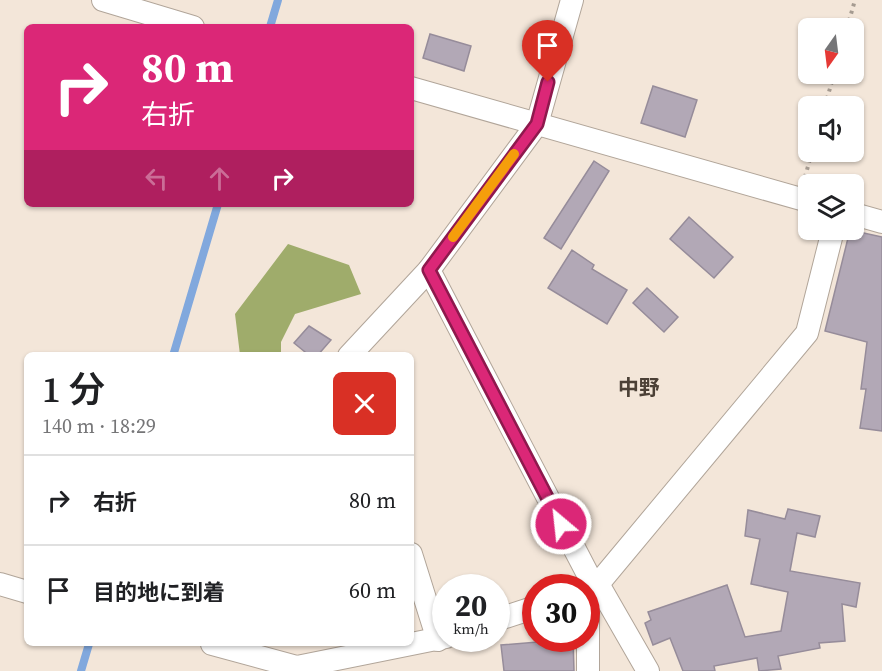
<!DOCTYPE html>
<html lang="ja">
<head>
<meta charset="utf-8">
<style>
	:root { --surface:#fff; --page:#f2f2f2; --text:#202124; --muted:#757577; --line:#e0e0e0 }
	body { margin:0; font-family:"Source Serif 4","Noto Sans JP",serif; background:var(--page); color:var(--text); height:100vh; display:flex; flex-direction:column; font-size:22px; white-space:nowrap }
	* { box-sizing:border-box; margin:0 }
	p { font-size:20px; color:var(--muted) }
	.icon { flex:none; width:33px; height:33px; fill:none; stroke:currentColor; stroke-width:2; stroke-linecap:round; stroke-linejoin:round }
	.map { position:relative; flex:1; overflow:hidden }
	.side { position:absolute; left:24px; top:352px; width:390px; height:294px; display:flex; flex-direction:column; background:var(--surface); border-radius:9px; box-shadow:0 2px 4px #0004 }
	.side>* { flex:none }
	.banner { position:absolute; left:24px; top:24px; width:390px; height:183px; border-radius:9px; box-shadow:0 2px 4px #0004; background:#db2777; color:#fff; overflow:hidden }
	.needle { width:39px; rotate:194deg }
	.controls { position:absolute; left:798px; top:18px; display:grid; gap:12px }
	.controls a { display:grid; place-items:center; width:66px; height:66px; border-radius:9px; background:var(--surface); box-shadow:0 2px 4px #0004; font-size:30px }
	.speed { position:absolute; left:432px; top:574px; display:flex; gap:12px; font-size:30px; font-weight:700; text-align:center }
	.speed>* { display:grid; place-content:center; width:78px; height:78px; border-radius:50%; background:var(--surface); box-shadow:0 2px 4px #0004; line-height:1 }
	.speed small { font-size:15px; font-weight:400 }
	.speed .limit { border:9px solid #d22; background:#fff; color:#111 }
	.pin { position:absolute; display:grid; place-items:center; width:51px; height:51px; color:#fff; margin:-62px -26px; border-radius:50% 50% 50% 0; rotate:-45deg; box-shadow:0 0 6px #0007 }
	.pin .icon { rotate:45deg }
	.me { position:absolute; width:66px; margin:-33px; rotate:332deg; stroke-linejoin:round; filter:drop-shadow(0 0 4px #0008) }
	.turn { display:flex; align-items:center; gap:21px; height:126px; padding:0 18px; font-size:27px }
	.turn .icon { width:78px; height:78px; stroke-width:2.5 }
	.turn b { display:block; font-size:42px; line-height:51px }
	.lanes { display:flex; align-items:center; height:57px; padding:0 18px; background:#0003; justify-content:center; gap:30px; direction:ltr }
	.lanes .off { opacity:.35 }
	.round { display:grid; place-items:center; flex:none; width:63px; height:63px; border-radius:9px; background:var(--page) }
	.headline { display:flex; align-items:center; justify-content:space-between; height:102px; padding:0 18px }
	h1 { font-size:36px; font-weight:600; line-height:45px }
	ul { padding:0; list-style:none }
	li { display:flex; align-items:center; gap:18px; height:90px; padding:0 18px; border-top:2px solid var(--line) }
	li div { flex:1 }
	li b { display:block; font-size:22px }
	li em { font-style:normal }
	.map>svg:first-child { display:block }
</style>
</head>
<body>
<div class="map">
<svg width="882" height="671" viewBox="0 0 882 671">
	<rect width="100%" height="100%" fill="#f3e6d9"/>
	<path fill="#9fac6b" d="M288 244 349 265 361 294 295 314 281 342V355H240L235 314Z"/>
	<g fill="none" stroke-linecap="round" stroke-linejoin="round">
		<g stroke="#81a8dd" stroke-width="8">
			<path d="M270 27 278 0"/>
			<path d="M173 356 218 204"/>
			<path d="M81 671 89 644"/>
		</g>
	</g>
	<g fill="#b2a8b6" stroke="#968c9a" stroke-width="1.5">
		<path d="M430 34 471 46 464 71 423 58Z"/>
		<path d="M653 86 697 100 685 137 641 123Z"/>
		<path d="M594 161 609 171 561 249 544 238Z"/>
		<path d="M689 217 733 257 714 278 670 239Z"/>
		<path d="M850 230 882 237V431L860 428 866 389H861L867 342 825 331Z"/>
		<path d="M572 250 594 265 592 269 627 290 607 324 548 288Z"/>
		<path d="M647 288 678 317 664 332 633 303Z"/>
		<path d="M309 326 331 340 317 356H310L294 343Z"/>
		<path d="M788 509 820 516 815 537 797 533 790 571 860 583 856 607 842 604 845 641 819 643 820 648 778 656 781 669 759 671 757 658 714 666 715 671H683L670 638 653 645 645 623 651 620 648 612 727 585 745 637 781 631 788 592 751 584 760 539 745 536 748 510 785 519Z"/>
		<path d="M573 639 574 671H504L501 645Z"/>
	</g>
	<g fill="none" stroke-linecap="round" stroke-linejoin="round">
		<defs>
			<g id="minor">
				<path d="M103 0 193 27"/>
				<path d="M572 0 537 124 429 270 595 588"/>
				<path d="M411 88 808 201"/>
				<path d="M854 214 882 222"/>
				<path d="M349 356 429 270"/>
				<path d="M411 554 438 640"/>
				<path d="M0 584 27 592"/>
				<path d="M598 584 648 671"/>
				<path d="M586 590 598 584 807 333 833 230"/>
				<path d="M588 590V671"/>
				<path d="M496 620 536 607"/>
				<path d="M212 644 297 667 446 637"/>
			</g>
		</defs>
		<use href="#minor" stroke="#b1a599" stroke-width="24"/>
		<g stroke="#a59b91" stroke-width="4" stroke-dasharray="3 4.5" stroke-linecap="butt">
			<path d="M847 28 855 0"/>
			<path d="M825 106 834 74"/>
			<path d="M805 177 812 152"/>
		</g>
		<use href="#minor" stroke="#fff" stroke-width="22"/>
	</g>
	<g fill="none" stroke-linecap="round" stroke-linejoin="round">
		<defs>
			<path id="route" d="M548 82 537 124 429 270 561 524"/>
		</defs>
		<use href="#route" stroke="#8e194d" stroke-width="15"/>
		<use href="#route" stroke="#db2777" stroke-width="10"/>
		<path stroke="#f59e0b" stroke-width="10" d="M453 237 514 154"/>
	</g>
	<g text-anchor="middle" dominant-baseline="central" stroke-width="4.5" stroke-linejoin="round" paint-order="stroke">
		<g font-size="21" font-weight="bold" fill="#4b4036" stroke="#f3e6d9">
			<text x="639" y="387">中野</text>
		</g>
	</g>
</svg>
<div class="controls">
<a><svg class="needle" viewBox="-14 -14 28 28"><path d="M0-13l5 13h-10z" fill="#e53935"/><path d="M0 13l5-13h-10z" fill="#757577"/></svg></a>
<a><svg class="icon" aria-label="sound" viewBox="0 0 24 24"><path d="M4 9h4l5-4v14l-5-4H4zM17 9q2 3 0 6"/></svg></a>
<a><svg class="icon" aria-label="layers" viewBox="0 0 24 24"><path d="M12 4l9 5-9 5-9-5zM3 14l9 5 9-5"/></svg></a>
</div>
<div class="speed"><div>20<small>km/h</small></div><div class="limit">30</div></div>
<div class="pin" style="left:548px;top:82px;background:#d93025"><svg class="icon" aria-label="arrive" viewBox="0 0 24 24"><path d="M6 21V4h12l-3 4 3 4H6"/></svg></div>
<svg class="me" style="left:561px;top:524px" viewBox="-20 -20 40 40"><circle r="17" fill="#db2777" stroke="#fff" stroke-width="3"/><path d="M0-11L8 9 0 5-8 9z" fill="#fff"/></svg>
<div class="banner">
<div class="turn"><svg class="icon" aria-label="right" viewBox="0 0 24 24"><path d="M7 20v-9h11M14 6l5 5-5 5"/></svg><div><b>80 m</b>右折</div></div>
<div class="lanes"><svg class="icon off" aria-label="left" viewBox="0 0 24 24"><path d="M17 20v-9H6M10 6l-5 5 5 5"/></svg><svg class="icon off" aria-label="ahead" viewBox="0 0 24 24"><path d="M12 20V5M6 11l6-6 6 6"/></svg><svg class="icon" aria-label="right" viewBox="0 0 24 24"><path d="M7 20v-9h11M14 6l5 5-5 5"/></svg></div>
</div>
<section class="side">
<div class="headline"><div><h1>1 分</h1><p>140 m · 18:29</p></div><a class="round" style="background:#d93025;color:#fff"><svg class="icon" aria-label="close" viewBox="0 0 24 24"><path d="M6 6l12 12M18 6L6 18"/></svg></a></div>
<ul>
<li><svg class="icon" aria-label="right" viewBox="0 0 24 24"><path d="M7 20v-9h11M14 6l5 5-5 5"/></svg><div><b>右折</b></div><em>80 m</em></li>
<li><svg class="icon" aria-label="arrive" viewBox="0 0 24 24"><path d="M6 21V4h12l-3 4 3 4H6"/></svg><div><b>目的地に到着</b></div><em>60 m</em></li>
</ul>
</section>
</div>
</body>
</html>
